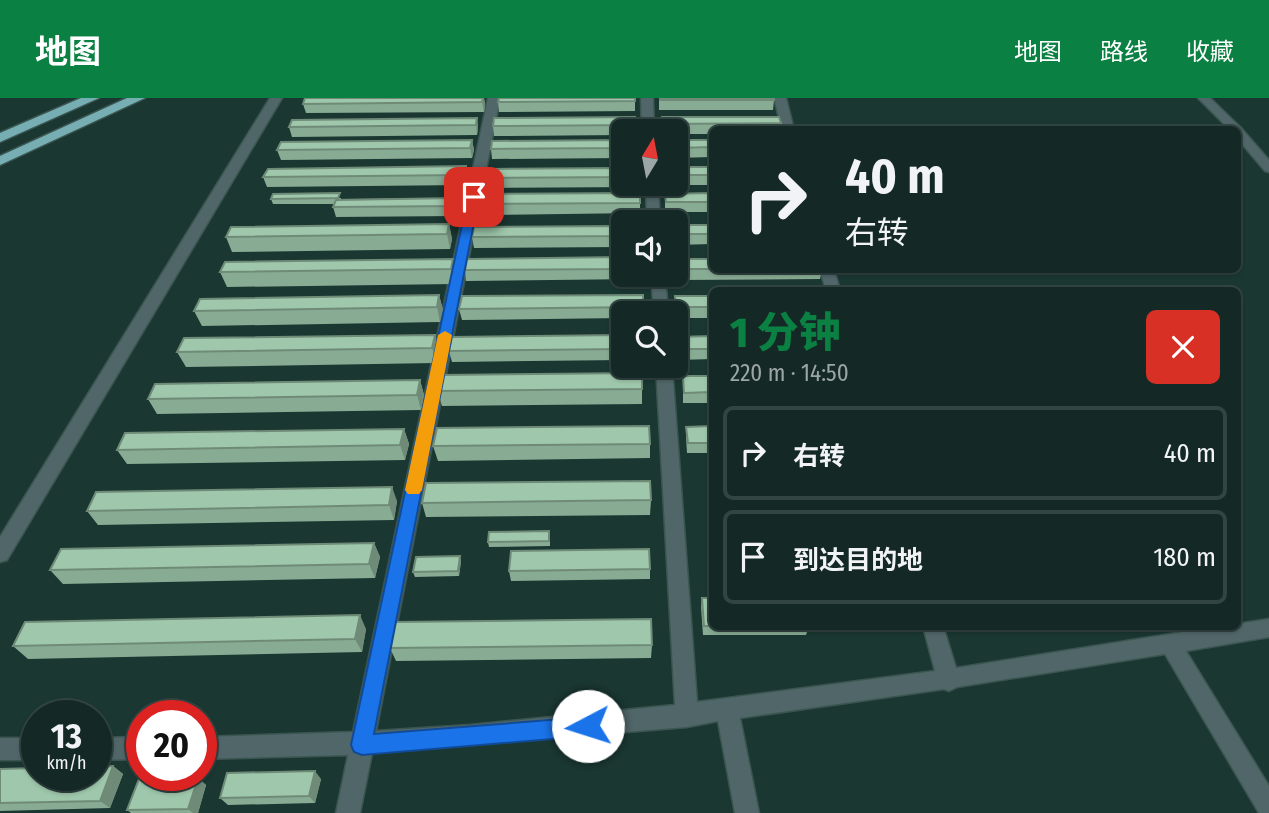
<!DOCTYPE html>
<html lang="zh">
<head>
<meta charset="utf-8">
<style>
	:root { --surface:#142926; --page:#1d312e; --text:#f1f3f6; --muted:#9da6a7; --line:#334543; --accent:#0b8043 }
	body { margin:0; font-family:"Fira Sans Condensed","Noto Sans SC",sans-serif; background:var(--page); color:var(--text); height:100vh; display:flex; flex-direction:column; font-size:26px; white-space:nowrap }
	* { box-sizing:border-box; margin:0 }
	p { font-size:23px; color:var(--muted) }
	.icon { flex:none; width:38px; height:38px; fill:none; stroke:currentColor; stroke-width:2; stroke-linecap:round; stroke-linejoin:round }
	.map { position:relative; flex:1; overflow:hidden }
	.panel { position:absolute; left:709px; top:189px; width:532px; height:343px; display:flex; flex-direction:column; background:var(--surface); border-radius:10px; box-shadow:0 2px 5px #0004,0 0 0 2px var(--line) }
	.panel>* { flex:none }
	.guide { position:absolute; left:709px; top:28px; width:532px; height:147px; border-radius:10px; box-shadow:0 2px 5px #0004,0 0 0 2px var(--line); background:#142926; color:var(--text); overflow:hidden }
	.needle { width:46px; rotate:10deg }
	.buttons { position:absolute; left:611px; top:21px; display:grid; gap:14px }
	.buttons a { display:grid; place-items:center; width:77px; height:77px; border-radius:10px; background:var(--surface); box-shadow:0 2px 5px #0004,0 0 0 2px var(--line); font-size:35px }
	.speed { position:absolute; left:21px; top:602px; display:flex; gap:14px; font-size:35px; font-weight:700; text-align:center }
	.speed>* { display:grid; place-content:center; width:91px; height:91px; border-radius:50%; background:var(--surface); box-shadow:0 2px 5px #0004,0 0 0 2px var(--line); line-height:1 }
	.speed small { font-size:18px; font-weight:400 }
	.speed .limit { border:10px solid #d22; background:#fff; color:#111 }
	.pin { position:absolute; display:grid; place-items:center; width:60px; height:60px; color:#fff; margin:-30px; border-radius:14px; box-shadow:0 4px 10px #0006 }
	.me { position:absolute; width:77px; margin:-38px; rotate:265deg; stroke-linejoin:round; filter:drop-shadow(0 0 5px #0008) }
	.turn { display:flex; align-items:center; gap:24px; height:147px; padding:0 21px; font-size:32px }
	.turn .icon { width:91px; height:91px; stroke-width:2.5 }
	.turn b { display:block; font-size:49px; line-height:60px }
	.round { display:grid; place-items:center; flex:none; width:74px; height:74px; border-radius:10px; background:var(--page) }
	.overview { display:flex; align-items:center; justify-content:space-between; height:119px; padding:0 21px }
	h1 { font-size:42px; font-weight:800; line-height:52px; color:var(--accent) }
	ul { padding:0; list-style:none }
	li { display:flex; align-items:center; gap:21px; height:94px; margin:0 14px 10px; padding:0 7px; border:4px solid var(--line); border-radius:10px }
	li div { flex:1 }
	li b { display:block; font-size:26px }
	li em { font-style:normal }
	header { display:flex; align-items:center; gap:42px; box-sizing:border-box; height:98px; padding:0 35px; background:var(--accent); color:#fff }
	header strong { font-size:33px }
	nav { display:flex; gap:38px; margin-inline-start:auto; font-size:24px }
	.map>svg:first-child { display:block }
</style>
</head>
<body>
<header>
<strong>地图</strong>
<nav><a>地图</a><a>路线</a><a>收藏</a></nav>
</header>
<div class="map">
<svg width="1269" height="715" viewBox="0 0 1269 715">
	<rect width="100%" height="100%" fill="#1a3732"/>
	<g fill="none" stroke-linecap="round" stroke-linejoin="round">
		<defs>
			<g id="minor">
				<path d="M270 0H282L7 462 0 464V439Z"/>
				<path d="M488 0H500L376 633 470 627 675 607 656 268H672L697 604 935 573 923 528H943L956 570 1221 528H1237V526L1269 521V539L1186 553 1269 688V715H1259L1165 556 957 589 949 593 944 591 740 620 759 715H735L718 623 687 629 372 655 360 715H336L348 657 201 661V639L353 634Z"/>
				<path d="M641 0H653L654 33H642Z"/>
				<path d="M774 0H786L794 32H782Z"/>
				<path d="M1198 0H1210L1241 30 1269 62V74L1265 73 1237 40V32H1230Z"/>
				<path d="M646 86H658L660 124H647Z"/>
				<path d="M820 172H834L840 192H826Z"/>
				<path d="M651 177H665L668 215H654Z"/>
				<path d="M142 639V661L96 662V640Z"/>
				<rect x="0" y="640" width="37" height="22"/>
			</g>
			<g id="highway">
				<path d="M81 0H99L0 44V35Z"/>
				<path d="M127 0H145L0 67V58Z"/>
			</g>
		</defs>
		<use href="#minor" stroke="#3a5550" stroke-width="3"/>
		<use href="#highway" stroke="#3a5550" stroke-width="3"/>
		<use href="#minor" fill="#506669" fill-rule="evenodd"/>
		<use href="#highway" fill="#76aeb4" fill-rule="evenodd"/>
	</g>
	<g fill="#88ab93">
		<path d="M484 0 485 7 484 14 306 15 303 6Z"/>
		<path d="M635 0V13L499 14 498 4Z"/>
		<path d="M659 0 774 2 773 12H659Z"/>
		<path d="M635 19 636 33H623V37L494 38 493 28Z"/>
		<path d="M662 19 781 25 780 32H712V36H676V33H662Z"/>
		<path d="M477 20 478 30 477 37 292 39 289 29Z"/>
		<path d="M472 42 474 52 472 60 281 62 277 52Z"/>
		<path d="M623 42V60L492 61 491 51Z"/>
		<path d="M676 42H712V59L676 60Z"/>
		<path d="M466 68 468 78 466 87 267 89 263 79Z"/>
		<path d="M676 69H712V87H662V86H676Z"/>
		<path d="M623 70V86H641V89L488 90 486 80Z"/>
		<path d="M640 95V115L482 117 480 106Z"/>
		<path d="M712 95V114H665V96Z"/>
		<path d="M341 100V101L457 100 459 110 458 118 336 119 333 109 335 106H273L271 101Z"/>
		<path d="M449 126 452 141 450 151 232 154 226 139Z"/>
		<path d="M676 127H712V146L676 147Z"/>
		<path d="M623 128V149L474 150 472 139Z"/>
		<path d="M623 159V177H640V181L466 183 465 172Z"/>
		<path d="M453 161 456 176 454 186 227 189 220 174Z"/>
		<path d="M676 161H712V172H822L820 181 675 182Z"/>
		<path d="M439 197 443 212 440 224 202 228 194 213Z"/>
		<path d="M643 197V215H623V220L462 222 459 211Z"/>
		<path d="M675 198H712V220H676Z"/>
		<path d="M435 237 438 252 436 265 186 269 177 254Z"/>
		<path d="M623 237V262L452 264 449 253Z"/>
		<path d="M712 238V261L678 262 677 239Z"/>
		<rect x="683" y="278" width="29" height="27"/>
		<path d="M420 282 424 297 421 312 157 316 148 301Z"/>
		<path d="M642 291V306L442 308 438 293Z"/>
		<path d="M712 328V355H687L686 339V329Z"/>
		<path d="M404 331 409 346 405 362 127 366 117 352Z"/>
		<path d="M650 346V360L438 363 433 348Z"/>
		<path d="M651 402 650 417 426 419 422 405Z"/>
		<path d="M397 403 394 422 98 427 87 413Z"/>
		<path d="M550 438V448L489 449 488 444Z"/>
		<path d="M374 445 380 459 375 480 63 486 50 472Z"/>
		<path d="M461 463 459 478 415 479 413 474Z"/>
		<path d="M650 471V481L511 483 509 473Z"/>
		<path d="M702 500H712V528H809L806 537H703L701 509Z"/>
		<path d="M366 531 362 554 28 561 13 548Z"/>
		<path d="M652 547 651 560 396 563 390 550Z"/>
		<path d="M113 668 123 676 110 710 0 713V671Z"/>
		<path d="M198 680 206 687 198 715H131L127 712Z"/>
		<path d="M321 681 315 705 228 707 220 700Z"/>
	</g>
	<g fill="#6f8b78">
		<path d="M483 0H484L485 7 484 14 482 4Z"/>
		<path d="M477 20 478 30 477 37 476 27Z"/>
		<path d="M472 42 474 52 472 60 470 50Z"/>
		<path d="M466 68 468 78 466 87 465 77Z"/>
		<path d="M457 100 459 110 458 118 456 108Z"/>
		<path d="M449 126 452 141 450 151 447 136Z"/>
		<path d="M453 161 456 176 454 186 451 171Z"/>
		<path d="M439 197 443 212 440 224 437 209Z"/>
		<path d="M435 237 438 252 436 265 432 250Z"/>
		<path d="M420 282 424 297 421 312 417 297Z"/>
		<path d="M404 331 409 346 405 362 400 347Z"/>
		<path d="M392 389 397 403 394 422 389 407Z"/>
		<path d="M374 445 380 459 375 480 369 466Z"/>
		<path d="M460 458 461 463 459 478 458 473Z"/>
		<path d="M360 517 366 531 362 554 355 541Z"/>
		<path d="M113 668 123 676 110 710 100 703Z"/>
		<path d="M315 673 321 681 315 705 309 698Z"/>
		<path d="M198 680 206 687 198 715H193L188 711Z"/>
	</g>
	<g fill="#9ec7ab" stroke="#6f8b78" stroke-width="2">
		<path d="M305 0H483L482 4 303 6Z"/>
		<path d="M499 0H635V3L498 4Z"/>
		<rect x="660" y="0" width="114" height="2"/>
		<path d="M635 19 636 27 493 28 494 20Z"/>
		<path d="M662 19H779L781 25 662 26Z"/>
		<path d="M477 20 476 27 289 29 292 22Z"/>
		<path d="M472 42 470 50 277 52 281 44Z"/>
		<path d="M623 42V50L491 51 492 43Z"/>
		<path d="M676 42H712V49L676 50Z"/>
		<path d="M466 68 465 77 263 79 268 71Z"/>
		<rect x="676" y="69" width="36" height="8"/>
		<path d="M623 70V79L486 80 488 71Z"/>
		<path d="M340 95 338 100 271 101 273 96Z"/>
		<path d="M640 95V105L480 106 482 96Z"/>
		<path d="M712 95V104H666L665 96Z"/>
		<path d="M457 100 456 108 333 109 336 102Z"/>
		<path d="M449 126 447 136 226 139 231 129Z"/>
		<rect x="676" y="127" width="36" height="9"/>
		<path d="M623 128V138L472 139 474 129Z"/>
		<path d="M623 159V171L465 172 467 161Z"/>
		<path d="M453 161 451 171 220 174 225 164Z"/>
		<rect x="676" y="161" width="36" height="10"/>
		<path d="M439 197 437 209 194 213 200 201Z"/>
		<path d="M643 197V209L459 211 462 198Z"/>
		<path d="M675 198H712V209H676Z"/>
		<path d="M435 237 432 250 177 254 184 240Z"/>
		<path d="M623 237V251L449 253 452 239Z"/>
		<path d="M712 238V251H678L677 239Z"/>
		<path d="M642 275V291L438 293 441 277Z"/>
		<path d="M683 278H712V294L684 295Z"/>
		<path d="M420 282 417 297 148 301 155 286Z"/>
		<path d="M649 328 650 346 433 348 437 330Z"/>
		<path d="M712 328V345H688L686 329Z"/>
		<path d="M404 331 400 347 117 352 125 335Z"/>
		<path d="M650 383 651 402 422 405 426 385Z"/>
		<path d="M392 389 389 407 87 413 96 394Z"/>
		<path d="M549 433V443L488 444 489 434Z"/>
		<path d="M374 445 369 466 50 472 61 451Z"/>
		<path d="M649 451 650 471 509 473 511 453Z"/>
		<path d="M460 458 458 473 413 474 416 459Z"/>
		<path d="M702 500H712V528H704Z"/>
		<path d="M360 517 355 541 13 548 25 524Z"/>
		<path d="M651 521 652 547 390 550 395 524Z"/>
		<path d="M113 668 100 703 0 705V671L37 670V677H96V669Z"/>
		<path d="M315 673 309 698 220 700 227 675Z"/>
		<path d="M198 680 188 711 127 712 139 681Z"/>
	</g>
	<path fill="#1a73e8" stroke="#114b97" stroke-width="2" d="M474 96 479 99 374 636 588 619 595 621 598 628 595 635 588 638 362 657 354 654 351 647 468 99Z"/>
	<path fill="#f59e0b" d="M445 233 452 237 422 392 419 396H408L405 392 438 237Z"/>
</svg>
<div class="buttons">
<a><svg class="needle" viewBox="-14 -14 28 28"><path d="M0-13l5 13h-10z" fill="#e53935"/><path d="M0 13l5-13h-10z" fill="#9da6a7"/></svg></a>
<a><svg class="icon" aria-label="sound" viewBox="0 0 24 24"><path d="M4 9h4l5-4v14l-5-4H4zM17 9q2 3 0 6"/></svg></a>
<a><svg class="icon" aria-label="search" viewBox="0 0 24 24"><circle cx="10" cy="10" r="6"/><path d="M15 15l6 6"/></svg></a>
</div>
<div class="speed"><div>13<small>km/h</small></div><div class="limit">20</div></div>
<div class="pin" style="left:474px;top:99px;background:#d93025"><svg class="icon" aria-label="arrive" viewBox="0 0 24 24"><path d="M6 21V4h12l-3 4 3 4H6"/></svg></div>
<svg class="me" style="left:588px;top:628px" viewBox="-20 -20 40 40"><circle r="19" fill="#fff"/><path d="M0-13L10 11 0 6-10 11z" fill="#1a73e8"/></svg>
<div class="guide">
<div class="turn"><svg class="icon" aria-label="right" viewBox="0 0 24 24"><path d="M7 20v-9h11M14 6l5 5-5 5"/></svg><div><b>40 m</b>右转</div></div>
</div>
<section class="panel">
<div class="overview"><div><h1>1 分钟</h1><p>220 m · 14:50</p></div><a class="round" style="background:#d93025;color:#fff"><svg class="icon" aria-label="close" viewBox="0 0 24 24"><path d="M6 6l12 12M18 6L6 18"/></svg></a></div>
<ul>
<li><svg class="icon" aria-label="right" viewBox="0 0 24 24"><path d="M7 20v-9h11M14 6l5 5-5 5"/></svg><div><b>右转</b></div><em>40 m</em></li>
<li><svg class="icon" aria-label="arrive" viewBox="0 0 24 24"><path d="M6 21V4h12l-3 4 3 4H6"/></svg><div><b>到达目的地</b></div><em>180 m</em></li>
</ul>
</section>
</div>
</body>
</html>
